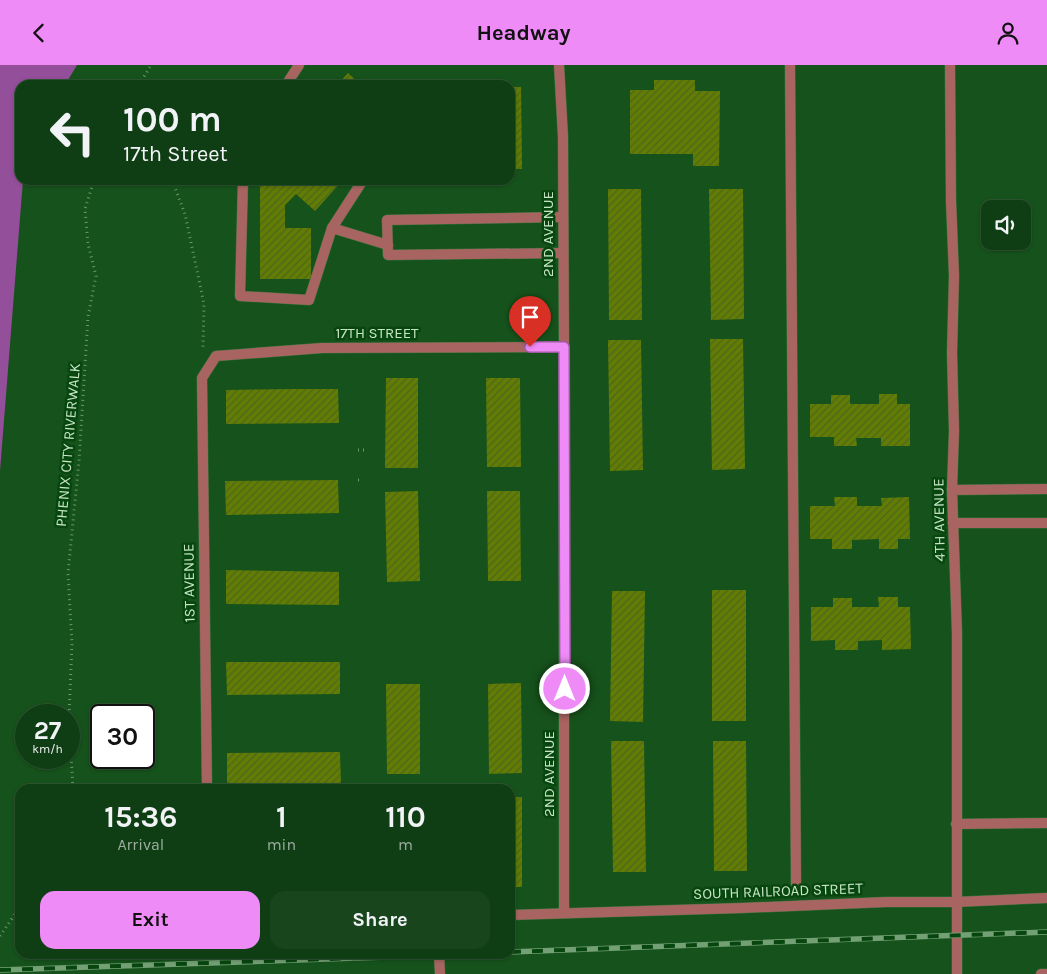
<!DOCTYPE html>
<html lang="en">
<head>
<meta charset="utf-8">
<style>
	:root { --surface:#103e14; --page:#19451d; --text:#f1f3f6; --muted:#9caea0; --line:#305734; --accent:#ef8bf7 }
	body { margin:0; font-family:Karla,sans-serif; background:var(--page); color:var(--text); height:100vh; display:flex; flex-direction:column; font-size:19px; white-space:nowrap }
	* { box-sizing:border-box; margin:0 }
	p { font-size:16px; color:var(--muted) }
	.icon { flex:none; width:28px; height:28px; fill:none; stroke:currentColor; stroke-width:2; stroke-linecap:round; stroke-linejoin:round }
	.map { position:relative; flex:1; overflow:hidden }
	.panel { position:absolute; left:15px; top:719px; width:500px; height:175px; display:flex; flex-direction:column; background:var(--surface); border-radius:15px; box-shadow:0 1px 4px #0004,0 0 0 1px var(--line) }
	.panel>* { flex:none }
	.hud { position:absolute; left:15px; top:15px; width:500px; height:105px; border-radius:15px; box-shadow:0 1px 4px #0004,0 0 0 1px var(--line); background:#103e14; color:var(--text); overflow:hidden }
	.tools { position:absolute; left:981px; top:135px; display:grid; gap:10px }
	.tools a { display:grid; place-items:center; width:50px; height:50px; border-radius:10px; background:var(--surface); box-shadow:0 1px 4px #0004,0 0 0 1px var(--line); font-size:25px }
	.speed { position:absolute; left:15px; top:639px; display:flex; gap:10px; font-size:25px; font-weight:700; text-align:center }
	.speed>* { display:grid; place-content:center; width:65px; height:65px; border-radius:50%; background:var(--surface); box-shadow:0 1px 4px #0004,0 0 0 1px var(--line); line-height:1 }
	.speed small { font-size:12px; font-weight:400 }
	.speed .limit { border:2px solid #111; border-radius:8px; background:#fff; color:#111 }
	.pin { position:absolute; display:grid; place-items:center; width:42px; height:42px; color:#fff; margin:-51px -21px; border-radius:50% 50% 50% 0; rotate:-45deg; box-shadow:0 0 5px #0007 }
	.pin .icon { rotate:45deg }
	.me { position:absolute; width:55px; margin:-28px; rotate:0deg; stroke-linejoin:round; filter:drop-shadow(0 0 4px #0008) }
	.turn { display:flex; align-items:center; gap:18px; height:105px; padding:0 25px; font-size:22px }
	.turn .icon { width:65px; height:65px; stroke-width:2.5 }
	.turn b { display:block; font-size:35px; line-height:42px }
	.eta { display:flex; justify-content:space-evenly; align-items:center; height:85px; text-align:center }
	.eta b { font-size:30px; font-weight:700; line-height:35px }
	.primary-button { display:flex; gap:10px; margin-top:auto; padding:10px 25px }
	.primary-button a { flex:1; height:58px; border-radius:15px; background:var(--accent); color:#111; font-size:20px; font-weight:700; line-height:58px; text-align:center }
	.primary-button a+a { background:var(--page); color:var(--text) }
	header { display:flex; justify-content:space-between; align-items:center; height:65px; padding:0 25px; background:var(--accent); color:#111; font-size:22px; font-weight:700 }
	.map>svg:first-child { display:block }
</style>
</head>
<body>
<header><svg class="icon" aria-label="back" viewBox="0 0 24 24"><path d="M15 5l-7 7 7 7"/></svg>Headway<svg class="icon" aria-label="person" viewBox="0 0 24 24"><circle cx="12" cy="8" r="4"/><path d="M4 21q1-7 8-7t8 7"/></svg></header>
<div class="map">
<svg width="1047" height="909" viewBox="0 0 1047 909">
	<defs>
		<pattern id="building-hatch" width="6" height="6" patternUnits="userSpaceOnUse" patternTransform="scale(1.25)"><rect width="6" height="6" fill="#617d04"/><path d="M-1 1l2-2M0 6l6-6M5 7l2-2" fill="none" stroke="#50641d"/></pattern>
	</defs>
	<rect width="100%" height="100%" fill="#16521b"/>
	<path fill="#934f99" d="M0 0H77L65 20H20V115H23L0 406Z"/>
	<g fill="url(#building-hatch)">
		<path d="M348 8 361 20H337Z"/>
		<path d="M473 15V20H400V16Z"/>
		<path d="M654 15H695V26H720L719 101H693V89H630V25H654Z"/>
		<path d="M510 22H521L522 104H510Z"/>
		<path d="M260 115H343L315 146 296 129 285 140V163H311V214H260Z"/>
		<path d="M608 124H641L642 255H609Z"/>
		<path d="M709 124H743L744 254 711 255Z"/>
		<path d="M710 274H743L745 404 712 405Z"/>
		<path d="M608 275H641L643 405 610 406Z"/>
		<path d="M386 313H418V403H385Z"/>
		<path d="M486 313H520L521 402H487Z"/>
		<path d="M293 324H338L339 358 226 359V325Z"/>
		<path d="M879 329H897V339H910V381H881V373H856L857 381H834V372H810V339H831V330H850V339H879Z"/>
		<path d="M338 415 339 448 226 450 225 416Z"/>
		<path d="M418 426 420 516 387 517 385 427Z"/>
		<path d="M487 426H520L521 516H488Z"/>
		<path d="M834 432H857V441H882L881 433 909 432 910 474H898V484H879V474L852 475V484H832V474H810V441H835Z"/>
		<path d="M226 505 339 507V540L226 539Z"/>
		<rect x="712" y="525" width="34" height="131"/>
		<path d="M612 526H645L643 657 610 656Z"/>
		<path d="M878 532H898V542H910L911 584 882 585V575L858 576V585H835V575L811 576V542H833V533H852V542H879Z"/>
		<path d="M226 597H340V629L227 630Z"/>
		<path d="M521 618 522 708 489 709 488 619Z"/>
		<path d="M386 619H420V709H387Z"/>
		<path d="M611 676H644L646 807H613Z"/>
		<path d="M713 676H746L747 806H714Z"/>
		<path d="M340 687 341 720 227 722V688Z"/>
		<rect x="510" y="732" width="12" height="90"/>
	</g>
	<g fill="none" stroke-linecap="round" stroke-linejoin="round">
		<defs>
			<g id="lane">
				<path d="M790 0 796 819"/>
				<path d="M286 20 299 0"/>
				<path d="M243 115 240 231 309 235 332 163"/>
				<path d="M363 115 332 163 388 180"/>
				<path d="M563 152 387 155 388 190 563 188"/>
				<path d="M956 759 1047 758"/>
			</g>
			<g id="street">
				<path d="M559 0 563 72 564 282V848"/>
				<path d="M950 0 951 136 954 211 952 288 954 366 952 425 957 568V909"/>
				<path d="M952 425 1047 424"/>
				<path d="M953 458H1047"/>
				<path d="M207 724 202 313 216 291 322 283 564 282"/>
				<path d="M510 850 742 843 886 837H955L1047 833"/>
				<path d="M439 889 440 909"/>
				<path d="M1041 909H1047"/>
			</g>
		</defs>
		<use href="#lane" stroke="#396f3d" stroke-width="11"/>
		<use href="#street" stroke="#396f3d" stroke-width="11"/>
		<g stroke="#6a986b" stroke-width="3" stroke-dasharray="1 4" stroke-linecap="butt">
			<path d="M139 20 151 0"/>
			<path d="M172 115 185 149 204 239 203 282"/>
			<path d="M358 385H364"/>
			<path d="M358 415H363"/>
			<path d="M69 650 72 579 68 508 79 396 88 252 96 211 88 179 85 144 94 115"/>
			<path d="M69 652 73 724"/>
			<path d="M0 871 20 842"/>
		</g>
		<use href="#lane" stroke="#a86460" stroke-width="10"/>
		<use href="#street" stroke="#a86460" stroke-width="10"/>
		<defs>
			<g id="rail">
				<path d="M510 887 1047 867"/>
				<path d="M0 905 476 889"/>
			</g>
		</defs>
		<use href="#rail" stroke="#74a075" stroke-width="5.5"/>
		<use href="#rail" stroke="#07470f" stroke-width="4" stroke-dasharray="11" stroke-linecap="butt"/>
	</g>
	<g fill="none" stroke-linecap="round" stroke-linejoin="round">
		<defs>
			<path id="route" d="M530 282H564L565 624"/>
		</defs>
		<use href="#route" stroke="#9b5aa1" stroke-width="12"/>
		<use href="#route" stroke="#ef8bf7" stroke-width="9"/>
	</g>
	<g text-anchor="middle" dominant-baseline="central" stroke-width="5" stroke-linejoin="round" paint-order="stroke">
		<g font-size="15" fill="#c7e5c5" stroke="#07470f">
			<text transform="translate(548 169) rotate(-90)">2ND AVENUE</text>
			<text x="377" y="268">17TH STREET</text>
			<text transform="translate(68 380) rotate(-85)">PHENIX CITY RIVERWALK</text>
			<text transform="translate(939 455) rotate(-91)">4TH AVENUE</text>
			<text transform="translate(189 518) rotate(-91)">1ST AVENUE</text>
			<text transform="translate(549 709) rotate(-90)">2ND AVENUE</text>
			<text transform="translate(778 826) rotate(-2)">SOUTH RAILROAD STREET</text>
		</g>
	</g>
</svg>
<div class="tools">
<a><svg class="icon" aria-label="sound" viewBox="0 0 24 24"><path d="M4 9h4l5-4v14l-5-4H4zM17 9q2 3 0 6"/></svg></a>
</div>
<div class="speed"><div>27<small>km/h</small></div><div class="limit">30</div></div>
<div class="pin" style="left:530px;top:282px;background:#d93025"><svg class="icon" aria-label="arrive" viewBox="0 0 24 24"><path d="M6 21V4h12l-3 4 3 4H6"/></svg></div>
<svg class="me" style="left:565px;top:624px" viewBox="-20 -20 40 40"><circle r="17" fill="#ef8bf7" stroke="#fff" stroke-width="3"/><path d="M0-11L8 9 0 5-8 9z" fill="#fff"/></svg>
<div class="hud">
<div class="turn"><svg class="icon" aria-label="left" viewBox="0 0 24 24"><path d="M17 20v-9H6M10 6l-5 5 5 5"/></svg><div><b>100 m</b>17th Street</div></div>
</div>
<section class="panel">
<div class="eta">
<div><b>15:36</b><p>Arrival</p></div>
<div><b>1</b><p>min</p></div>
<div><b>110</b><p>m</p></div>
</div>
<div class="primary-button"><a>Exit</a><a>Share</a></div>
</section>
</div>
</body>
</html>
